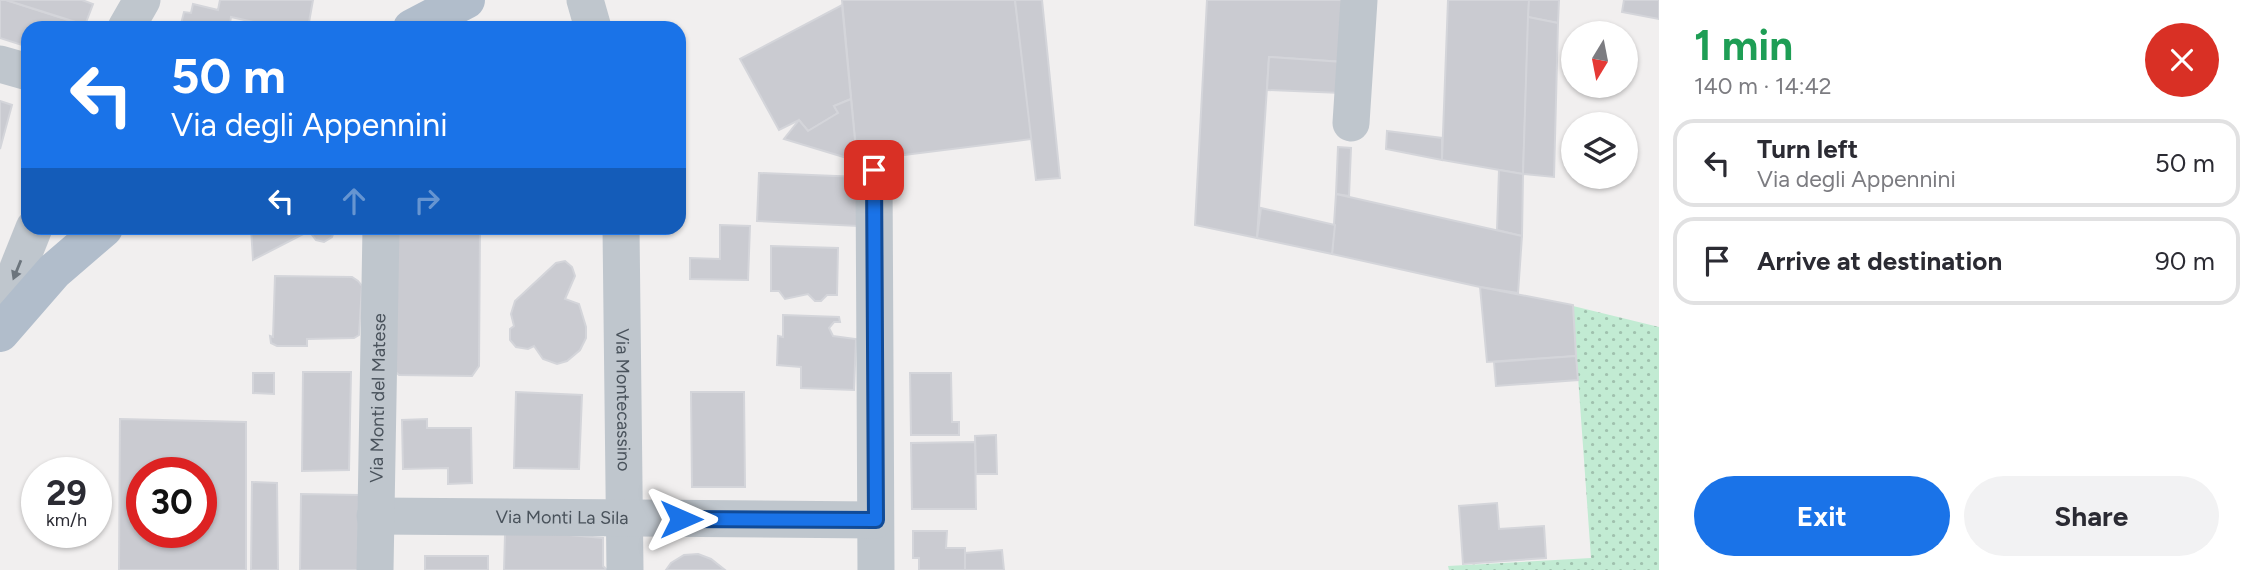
<!DOCTYPE html>
<html lang="en">
<head>
<meta charset="utf-8">
<style>
	:root { --surface:#fff; --page:#f2f2f3; --text:#2b2b33; --muted:#7c7c81; --line:#e1e1e2; --accent:#1a73e8 }
	body { margin:0; font-family:Figtree,sans-serif; background:var(--page); color:var(--text); height:100vh; display:flex; flex-direction:column; font-size:26px; white-space:nowrap }
	* { box-sizing:border-box; margin:0 }
	p { font-size:23px; color:var(--muted) }
	.icon { flex:none; width:38px; height:38px; fill:none; stroke:currentColor; stroke-width:2; stroke-linecap:round; stroke-linejoin:round }
	.map { position:relative; flex:1; overflow:hidden }
	.drawer { display:flex; flex-direction:column; background:var(--surface); width:595px }
	.drawer>* { flex:none }
	.guide { position:absolute; left:21px; top:21px; width:665px; height:214px; border-radius:21px; box-shadow:0 2px 5px #0004; background:#1a73e8; color:#fff; overflow:hidden }
	.needle { width:46px; rotate:190deg }
	.buttons { position:absolute; left:1561px; top:21px; display:grid; gap:14px }
	.buttons a { display:grid; place-items:center; width:77px; height:77px; border-radius:50%; background:var(--surface); box-shadow:0 2px 5px #0004; font-size:35px }
	.speed { position:absolute; left:21px; top:457px; display:flex; gap:14px; font-size:35px; font-weight:700; text-align:center }
	.speed>* { display:grid; place-content:center; width:91px; height:91px; border-radius:50%; background:var(--surface); box-shadow:0 2px 5px #0004; line-height:1 }
	.speed small { font-size:18px; font-weight:400 }
	.speed .limit { border:10px solid #d22; background:#fff; color:#111 }
	.pin { position:absolute; display:grid; place-items:center; width:60px; height:60px; color:#fff; margin:-30px; border-radius:14px; box-shadow:0 4px 10px #0006 }
	.me { position:absolute; width:77px; margin:-38px; rotate:90deg; stroke-linejoin:round; filter:drop-shadow(0 0 5px #0008) }
	.turn { display:flex; align-items:center; gap:24px; height:147px; padding:0 35px; font-size:32px }
	.turn .icon { width:91px; height:91px; stroke-width:2.5 }
	.turn b { display:block; font-size:49px; line-height:60px }
	.lanes { display:flex; align-items:center; height:66px; padding:0 35px; background:#0003; justify-content:center; gap:35px; direction:ltr }
	.lanes .off { opacity:.35 }
	.round { display:grid; place-items:center; flex:none; width:74px; height:74px; border-radius:37px; background:var(--page) }
	.summary { display:flex; align-items:center; justify-content:space-between; height:119px; padding:0 35px }
	h1 { font-size:42px; font-weight:700; line-height:52px; color:#1e9e55 }
	.button { display:flex; gap:14px; margin-top:auto; padding:14px 35px }
	.button a { flex:1; height:80px; border-radius:42px; background:var(--accent); color:#fff; font-size:28px; font-weight:700; line-height:80px; text-align:center }
	.button a+a { background:var(--page); color:var(--text) }
	ul { padding:0; list-style:none }
	li { display:flex; align-items:center; gap:21px; height:88px; margin:0 14px 10px; padding:0 21px; border:4px solid var(--line); border-radius:21px }
	li div { flex:1 }
	li b { display:block; font-size:26px }
	li em { font-style:normal }
	main { display:flex; flex:1; min-height:0 }
	.map>svg:first-child { display:block }
</style>
</head>
<body>
<main>
<div class="map">
<svg width="1659" height="570" viewBox="0 0 1659 570">
	<defs>
		<pattern id="grass-dots" width="8" height="8" patternUnits="userSpaceOnUse" patternTransform="scale(1.75)"><rect width="8" height="8" fill="#c2ebd3"/><path d="M2 2h.1M6 6h.1" fill="none" stroke="#a0c1ae" stroke-width="1.8" stroke-linecap="round"/></pattern>
	</defs>
	<rect width="100%" height="100%" fill="#f1efef"/>
	<path fill="url(#grass-dots)" d="M1573 306 1659 327V570H1449L1448 566 1591 558Z"/>
	<g fill="#cacbd1" stroke="#d4d5da" stroke-width="2" fill-rule="evenodd">
		<path d="M0 0H6L93 28H28V47L0 38Z"/>
		<path d="M6 0H82L93 4 85 25Z"/>
		<path d="M220 0H313L308 28H280L231 17 230 23 238 25 237 28H180L184 12 191 13 193 4 218 10Z"/>
		<path d="M842 0H1015L1032 139 857 161Z"/>
		<path d="M1015 0H1042L1060 178 1036 180Z"/>
		<path d="M1207 0H1346L1343 62 1269 57 1257 238 1195 225Z"/>
		<path d="M1448 0H1529L1523 174 1442 160Z"/>
		<path d="M1529 0H1559L1558 23 1528 17Z"/>
		<path d="M1624 0H1659V19L1622 12Z"/>
		<path d="M842 5 851 99 834 106 838 113 808 131 799 120 779 130 740 59Z"/>
		<path d="M1528 17 1558 23 1554 177 1523 174Z"/>
		<path d="M1269 57 1343 62 1341 93 1267 90Z"/>
		<path d="M851 99 857 161 784 139 799 120 808 131 838 113 834 106Z"/>
		<path d="M0 101 12 105 0 149Z"/>
		<path d="M1387 131 1442 138V160L1386 149Z"/>
		<path d="M1338 147 1351 148 1349 196 1336 194Z"/>
		<path d="M1499 170 1523 174 1522 236 1497 230Z"/>
		<path d="M759 173 860 177 858 226 757 221Z"/>
		<path d="M1336 194 1522 236 1518 293 1480 287 1332 254Z"/>
		<path d="M1261 208 1335 225 1332 254 1257 238Z"/>
		<path d="M720 225 750 226 748 280 690 279V258L720 259Z"/>
		<path d="M251 228H334V231L332 237 324 242 316 240 309 231 253 260Z"/>
		<path d="M394 228H480L479 366 472 376 399 375 389 366Z"/>
		<path d="M771 246 838 248 837 295H827L821 301H815L808 294 785 299 779 291H771Z"/>
		<path d="M565 261 572 267 575 276 565 299 579 304 586 327V338L580 350 567 361 557 364 543 359 534 346 528 349 516 347 510 340V329L514 326 511 314 515 301 556 263Z"/>
		<path d="M275 276 352 277 358 281 362 286 359 335 354 338 307 339V346H277L271 343 270 336 273 337Z"/>
		<path d="M1480 287 1573 305 1576 356 1487 362Z"/>
		<path d="M783 315 839 317 840 322H834L829 328 833 336 856 339 854 390 801 388V367L777 365 778 336 783 337Z"/>
		<path d="M1576 356 1578 380 1496 386 1494 362Z"/>
		<path d="M303 372H351L349 470 302 471Z"/>
		<path d="M253 373H274V394L253 393Z"/>
		<path d="M910 373H951L952 422H959V435H911Z"/>
		<path d="M516 392 582 395 579 469 514 468Z"/>
		<path d="M691 392H744L745 487H692Z"/>
		<path d="M120 419 246 422V570H119ZM142 472H201V532H142Z"/>
		<path d="M427 419V428H471L472 483 448 484V468L403 469 402 420Z"/>
		<path d="M996 435 997 474H976L975 436Z"/>
		<path d="M975 442 976 509H912L911 443Z"/>
		<path d="M252 482 277 483 278 570H251Z"/>
		<path d="M301 494 359 495 358 570H300Z"/>
		<path d="M1497 503 1499 529 1544 526 1546 558 1463 564 1459 506Z"/>
		<path d="M513 530 603 538V566L607 570H504L505 535Z"/>
		<path d="M913 531H947L946 548H965V570H919V558H913Z"/>
		<path d="M1002 550 1004 570H965V553Z"/>
		<path d="M698 554 711 559 725 570H666L671 563 684 555Z"/>
		<rect x="425" y="556" width="63" height="14"/>
	</g>
	<g fill="none" stroke-linecap="round" stroke-linejoin="round">
		<g stroke="#bfc6cd" stroke-width="37">
			<path d="M585 0 593 28"/>
			<path d="M126 28 142 0"/>
			<path d="M0 64 28 72"/>
			<path d="M1351 123 1359 0"/>
			<path d="M874 170 876 570"/>
			<path id="s1" d="M621 228 625 570"/>
			<path d="M0 313 34 228"/>
			<path id="s2" d="M375 516 875 520"/>
			<path id="s3" d="M375 570 381 228"/>
		</g>
		<g stroke="#b1bdcb" stroke-width="38">
			<path d="M412 28 466 0"/>
			<path d="M0 333 54 271 104 228"/>
		</g>
	</g>
	<defs><path id="oneway-solid" d="M-6-.8H1V-3.2L6.5 0L1 3.2V.8H-6Z" transform="scale(1.75)"/></defs>
	<use fill="#6c757d" href="#oneway-solid" transform="translate(17 270) rotate(112)"/>
	<g fill="none" stroke-linecap="round" stroke-linejoin="round">
		<defs>
			<path id="route" d="M681 519 876 520 874 170"/>
		</defs>
		<use href="#route" stroke="#114b97" stroke-width="18"/>
		<use href="#route" stroke="#1a73e8" stroke-width="12"/>
	</g>
	<g text-anchor="middle" dominant-baseline="central" stroke-width="5" stroke-linejoin="round" paint-order="stroke">
		<g font-size="18" fill="#49525b" stroke="#fff">
			<text stroke="none"><textPath href="#s3" startOffset="172">Via Monti del Matese</textPath></text>
			<text stroke="none"><textPath href="#s1" startOffset="172">Via Montecassino</textPath></text>
			<text stroke="none"><textPath href="#s2" startOffset="187">Via Monti La Sila</textPath></text>
		</g>
	</g>
</svg>
<div class="buttons">
<a><svg class="needle" viewBox="-14 -14 28 28"><path d="M0-13l5 13h-10z" fill="#e53935"/><path d="M0 13l5-13h-10z" fill="#7c7c81"/></svg></a>
<a><svg class="icon" aria-label="layers" viewBox="0 0 24 24"><path d="M12 4l9 5-9 5-9-5zM3 14l9 5 9-5"/></svg></a>
</div>
<div class="speed"><div>29<small>km/h</small></div><div class="limit">30</div></div>
<div class="pin" style="left:874px;top:170px;background:#d93025"><svg class="icon" aria-label="arrive" viewBox="0 0 24 24"><path d="M6 21V4h12l-3 4 3 4H6"/></svg></div>
<svg class="me" style="left:681px;top:519px" viewBox="-20 -20 40 40"><path d="M0-17L14 15 0 8-14 15z" fill="#1a73e8" stroke="#fff" stroke-width="4"/></svg>
<div class="guide">
<div class="turn"><svg class="icon" aria-label="left" viewBox="0 0 24 24"><path d="M17 20v-9H6M10 6l-5 5 5 5"/></svg><div><b>50 m</b>Via degli Appennini</div></div>
<div class="lanes"><svg class="icon" aria-label="left" viewBox="0 0 24 24"><path d="M17 20v-9H6M10 6l-5 5 5 5"/></svg><svg class="icon off" aria-label="ahead" viewBox="0 0 24 24"><path d="M12 20V5M6 11l6-6 6 6"/></svg><svg class="icon off" aria-label="right" viewBox="0 0 24 24"><path d="M7 20v-9h11M14 6l5 5-5 5"/></svg></div>
</div>
</div>
<section class="drawer">
<div class="summary"><div><h1>1 min</h1><p>140 m · 14:42</p></div><a class="round" style="background:#d93025;color:#fff"><svg class="icon" aria-label="close" viewBox="0 0 24 24"><path d="M6 6l12 12M18 6L6 18"/></svg></a></div>
<ul>
<li><svg class="icon" aria-label="left" viewBox="0 0 24 24"><path d="M17 20v-9H6M10 6l-5 5 5 5"/></svg><div><b>Turn left</b><p>Via degli Appennini</p></div><em>50 m</em></li>
<li><svg class="icon" aria-label="arrive" viewBox="0 0 24 24"><path d="M6 21V4h12l-3 4 3 4H6"/></svg><div><b>Arrive at destination</b></div><em>90 m</em></li>
</ul>
<div class="button"><a>Exit</a><a>Share</a></div>
</section>
</main>
</body>
</html>
